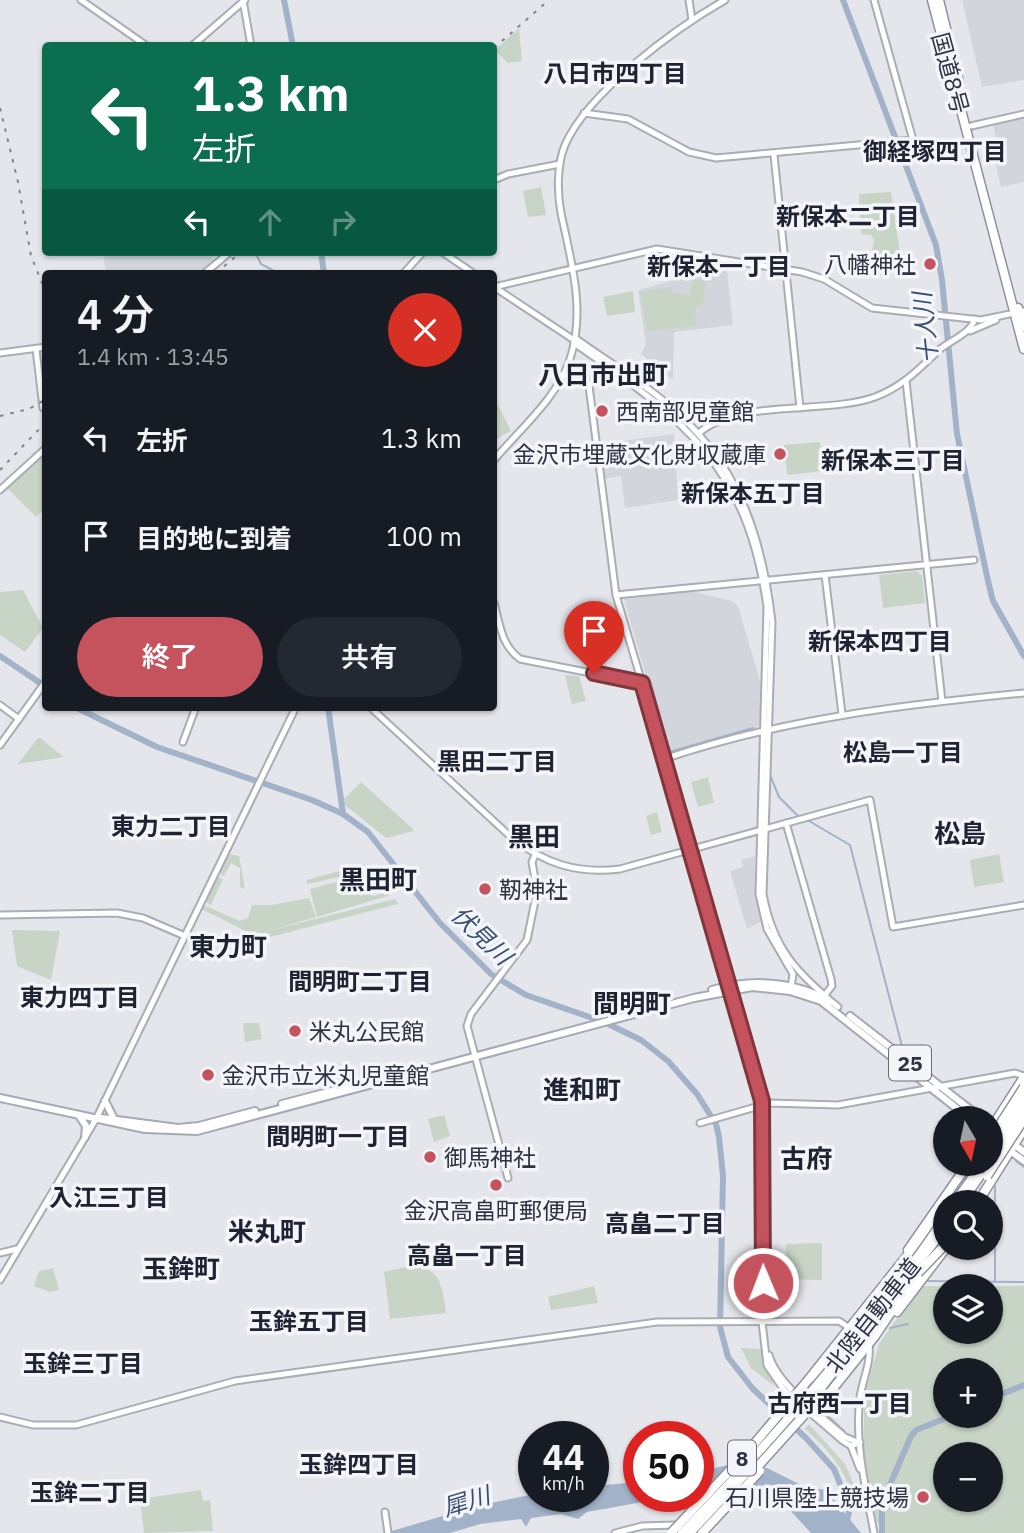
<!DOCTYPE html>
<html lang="ja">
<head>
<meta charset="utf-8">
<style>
	:root { --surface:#171b24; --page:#242831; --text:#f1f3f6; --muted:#9ea1a6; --accent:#c5535e }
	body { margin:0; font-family:"IBM Plex Sans","Noto Sans JP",sans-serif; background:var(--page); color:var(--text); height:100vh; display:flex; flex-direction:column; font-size:26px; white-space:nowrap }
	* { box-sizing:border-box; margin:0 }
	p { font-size:23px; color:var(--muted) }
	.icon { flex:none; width:38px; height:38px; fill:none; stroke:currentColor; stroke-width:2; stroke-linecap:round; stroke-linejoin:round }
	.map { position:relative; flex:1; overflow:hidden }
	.drawer { position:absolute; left:42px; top:270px; width:455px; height:441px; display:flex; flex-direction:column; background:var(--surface); border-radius:7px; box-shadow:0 2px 5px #0004 }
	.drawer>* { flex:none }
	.guide { position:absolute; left:42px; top:42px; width:455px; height:214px; border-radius:7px; box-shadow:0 2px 5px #0004; background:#0b6e4f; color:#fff; overflow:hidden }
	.needle { width:46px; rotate:171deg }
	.buttons { position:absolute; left:933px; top:1106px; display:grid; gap:14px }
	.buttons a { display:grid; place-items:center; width:70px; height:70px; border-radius:50%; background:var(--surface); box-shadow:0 2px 5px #0004; font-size:35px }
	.speed { position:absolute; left:518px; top:1421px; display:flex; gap:14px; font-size:35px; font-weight:700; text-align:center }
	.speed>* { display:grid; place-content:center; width:91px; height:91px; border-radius:50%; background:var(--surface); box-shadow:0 2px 5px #0004; line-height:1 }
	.speed small { font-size:18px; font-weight:400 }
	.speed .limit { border:10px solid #d22; background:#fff; color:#111 }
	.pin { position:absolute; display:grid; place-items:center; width:60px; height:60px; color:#fff; margin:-72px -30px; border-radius:50% 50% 50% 0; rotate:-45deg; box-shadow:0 0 7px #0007 }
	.pin .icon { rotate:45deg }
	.me { position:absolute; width:77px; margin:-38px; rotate:359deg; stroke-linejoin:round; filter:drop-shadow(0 0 5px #0008) }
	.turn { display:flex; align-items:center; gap:24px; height:147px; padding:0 35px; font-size:32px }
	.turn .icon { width:91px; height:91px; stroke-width:2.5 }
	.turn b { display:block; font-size:49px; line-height:60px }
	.lanes { display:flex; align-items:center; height:66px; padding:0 35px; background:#0003; justify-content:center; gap:35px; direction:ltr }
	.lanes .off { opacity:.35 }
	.round { display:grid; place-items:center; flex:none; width:74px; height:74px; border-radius:37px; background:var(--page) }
	.overview { display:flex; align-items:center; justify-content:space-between; height:119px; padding:0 35px }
	h1 { font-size:42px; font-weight:600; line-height:52px }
	.button { display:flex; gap:14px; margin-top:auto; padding:14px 35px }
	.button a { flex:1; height:80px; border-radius:42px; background:var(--accent); color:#fff; font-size:28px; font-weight:600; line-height:80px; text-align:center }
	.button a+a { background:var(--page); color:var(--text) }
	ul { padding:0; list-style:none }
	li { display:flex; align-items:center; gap:21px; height:98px; padding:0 35px }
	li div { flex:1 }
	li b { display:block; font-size:26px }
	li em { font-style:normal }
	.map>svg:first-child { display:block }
</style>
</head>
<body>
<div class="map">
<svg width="1024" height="1533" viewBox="0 0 1024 1533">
	<rect width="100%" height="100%" fill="#e4e6eb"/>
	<g fill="#d2d5dc">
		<path d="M962 0H1024V80L982 87Z"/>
		<path d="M1024 117V182L1001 187 990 139 996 138 993 125Z"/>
		<path d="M103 252H212L213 262 199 273H106Z"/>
		<path d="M674 255 726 262 733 325 674 332 673 380 641 354 646 345 638 290 674 280Z"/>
		<path d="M674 434 678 500 625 508 621 476 604 479 600 444Z"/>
		<path d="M691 591 732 601 738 606 762 688 760 724 756 730 668 754 624 599Z"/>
		<path d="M755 856V891L761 922 747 929 730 871 743 867 741 860Z"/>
	</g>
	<g fill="#c8d4c6" fill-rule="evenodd">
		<path d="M519 28 522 61 508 63 495 50Z"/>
		<path d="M541 187 546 215 528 217 523 191Z"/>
		<path d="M891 192 901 260 870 264 874 239 871 235 861 234 859 194Z"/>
		<path d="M693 279 706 281 703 305 695 307 696 326 647 331 640 292 672 287V293L690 295Z"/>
		<path d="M633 291 635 312 607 316 603 297Z"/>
		<path d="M495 399 511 431 496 439 494 435Z"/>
		<path d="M820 442 823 471 787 475 784 445Z"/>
		<path d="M45 450V509L36 517 6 487Z"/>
		<path d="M917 571 922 576 925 603 883 608 879 575Z"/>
		<path d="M23 590 43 628 25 652 0 635V592Z"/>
		<path d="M565 675 579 676 586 701 572 704Z"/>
		<path d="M38 738H40L64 757 18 764Z"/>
		<path d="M708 777 714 803 698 807 691 782Z"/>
		<path d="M361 782 413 829V831L386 838 345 805 344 799Z"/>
		<path d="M657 812 662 832 651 835 646 816Z"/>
		<path d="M228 854 239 856 245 889 240 887V868L231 863 224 876 218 873Z"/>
		<path d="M999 854 1004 882 974 887 970 860Z"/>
		<path d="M365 864 358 873 307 884V880Z"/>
		<path d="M363 875 365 883 368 882 372 896 389 892 391 895 317 917 310 889Z"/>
		<path d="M216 876 223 879 211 905 204 901Z"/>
		<path d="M309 898 316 917 267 931 395 899 398 904 262 939 201 909 203 905 240 921 248 918 252 905H272Z"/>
		<path d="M12 930 60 931 51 980 17 966Z"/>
		<path d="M243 1023H259L262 1039 245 1042Z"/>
		<path d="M444 1115 450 1136 434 1142 428 1119Z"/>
		<path d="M822 1243V1280L786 1279V1244Z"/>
		<path d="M411 1266C441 1266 443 1289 446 1313L390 1319 384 1272Z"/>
		<path d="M53 1268 59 1290 50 1292 34 1286 39 1271Z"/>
		<path d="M594 1286 598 1303 551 1310 548 1297Z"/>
		<path d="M920 1286H1024V1533H885L876 1520 864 1454V1397L879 1344ZM945 1286H990V1332H945ZM945 1370H990V1416H945ZM945 1454H990V1500H945Z"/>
		<path d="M741 1348 761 1349 774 1386 751 1368Z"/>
		<path d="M809 1424 845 1464 856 1489 865 1495 859 1501 855 1500C842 1467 832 1453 805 1429Z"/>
		<path d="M201 1490 203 1501 210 1500 213 1531 144 1533 140 1499Z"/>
	</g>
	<g fill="#a2b2c8">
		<path d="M732 1464 767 1468 805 1487 826 1490 861 1533H811L787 1507 775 1501 698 1491V1472Z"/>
		<path d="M639 1482V1496H676L587 1512 578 1519 561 1514 531 1518 526 1527 521 1519 480 1524 450 1533H385L470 1508 472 1498 477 1506 534 1494 593 1496V1486Z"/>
	</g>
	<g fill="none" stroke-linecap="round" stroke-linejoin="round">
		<g stroke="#a2b2c8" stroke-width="2">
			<path d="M255 252 261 264 278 273"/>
			<path d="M650 700 666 753 753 728"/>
			<path d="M770 775 779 797 798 816"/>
			<path d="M809 821 850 845 904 1054"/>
			<path d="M946 1095 975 1118"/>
			<path d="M1016 1161 1024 1167"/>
			<path d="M995 1186V1280"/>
			<path d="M926 1281 1024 1282"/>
			<path d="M890 1328 908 1324"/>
			<path d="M826 1414 845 1432"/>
		</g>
		<g stroke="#a2b2c8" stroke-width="6">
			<path d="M284 0 293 46"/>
			<path d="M843 0 936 245 942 280 957 434 988 581 993 601 1024 656"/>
			<path d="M321 252 324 273"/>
			<path d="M0 656 46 687"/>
			<path d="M75 707 157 747 312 800 343 814 368 832 440 923 491 974 526 995 604 1022 641 1040 668 1061 697 1094 716 1124 719 1137 723 1176 720 1327 728 1357 753 1389 806 1438 834 1469 850 1508 844 1533"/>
			<path d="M328 707 343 814"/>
			<path d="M990 1399 1024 1385"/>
			<path d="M882 1533V1503L911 1436 916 1430 951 1416"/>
		</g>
		<defs>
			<g id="secondary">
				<path d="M81 0 147 46"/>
				<path d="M243 0 251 46"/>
				<path d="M689 0 692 20"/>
				<path d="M192 46 245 0"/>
				<path d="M584 113 628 119 689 152 716 158 913 140 874 0"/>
				<path d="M971 126 1024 114"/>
				<path d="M774 155 800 408"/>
				<path d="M494 180 508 174 560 164"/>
				<path d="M442 252 473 273"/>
				<path d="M205 273 230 252"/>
				<path d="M404 273 423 252"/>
				<path d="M494 287 657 249 802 272 824 279 872 308 981 320 1024 311"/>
				<path d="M494 287 574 340"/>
				<path d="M970 331 996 320"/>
				<path d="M575 338C605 360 638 379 666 403 737 461 762 534 772 622L763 894C773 949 797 973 838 1007"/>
				<path d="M574 343C685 420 747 465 767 607L759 894 767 929 793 974 791 988"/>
				<path d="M36 349 43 408 46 409"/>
				<path d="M0 353 46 347"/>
				<path d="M604 364 589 386 616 595 642 683"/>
				<path d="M906 381 942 701"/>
				<path d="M699 433C739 398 825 415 875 397 902 387 919 369 939 350 951 340 970 334 975 319"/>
				<path d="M494 460C519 430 558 397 570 359 586 310 571 261 561 213 557 192 557 164 565 145 588 92 676 28 725 0"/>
				<path d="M0 490 46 448"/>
				<path d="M825 575 842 714"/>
				<path d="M616 595 974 560"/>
				<path d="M494 603C500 624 501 645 520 659L642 683 762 1101V1322L767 1365 784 1390 843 1441 851 1446 860 1442"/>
				<path d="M0 705 19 719"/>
				<path d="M370 707 511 837C545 864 577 874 620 869L870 800 893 927 1024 905"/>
				<path d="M183 742 196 707"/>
				<path d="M0 745 46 681"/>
				<path d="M664 759C782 719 901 705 1024 693"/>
				<path d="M786 823 831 979 832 986 824 996"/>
				<path d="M0 915 117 913 143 918 185 936"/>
				<path d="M700 1123 770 1103 838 1105 1015 1073 1024 1076"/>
				<path d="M508 1178 467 1026 471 1014 527 940 537 891 532 862 535 855"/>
				<path d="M0 1253 17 1249"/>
				<path d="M0 1280 96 1119 296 707"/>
				<path d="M869 1344C871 1364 863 1378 860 1397 854 1441 866 1490 874 1533"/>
				<path d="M769 1355C777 1385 822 1416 845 1437L857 1442"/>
				<path d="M0 1417 33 1425H76L235 1381 657 1322 839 1321 848 1327"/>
				<path d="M851 1446 860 1469"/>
				<path d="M385 1512 388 1533"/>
				<path d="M615 1533 642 1526 674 1525"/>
			</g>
			<g id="primary">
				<path d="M712 990C750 979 795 980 830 1002"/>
				<path d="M850 1016 981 1118"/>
				<path d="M0 1098 145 1129 197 1131 694 998 752 987 790 991 821 1001 969 1118"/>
				<path d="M105 1101 113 1117"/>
				<path d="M282 1104 397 1074"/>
				<path d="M80 1117 86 1126 85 1137"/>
				<path d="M101 1118 178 1128 199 1126 255 1111"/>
				<path d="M1011 1142 1024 1152"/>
				<path d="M1009 1150 1024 1161"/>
			</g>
			<g id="highway">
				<path d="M932 0 1024 349"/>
				<path d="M939 0 959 82"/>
				<path d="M1018 308 1024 327"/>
				<path d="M990 1130 1024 1077"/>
				<path d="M955 1202 982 1164"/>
				<path d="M962 1202 988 1164"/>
				<path d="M978 1202 1024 1129"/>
				<path d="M908 1250 968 1164"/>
				<path d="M932 1254 945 1236"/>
				<path d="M897 1312 946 1248"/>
				<path d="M809 1379 945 1208"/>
				<path d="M815 1380 874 1305"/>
				<path d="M827 1396 875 1336 920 1269"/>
			</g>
		</defs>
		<use href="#secondary" stroke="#a9adb5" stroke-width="9"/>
		<use href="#primary" stroke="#a4aab6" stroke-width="10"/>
		<use href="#highway" stroke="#8c93a0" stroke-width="11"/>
		<use href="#secondary" stroke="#fff" stroke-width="5"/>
		<use href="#primary" stroke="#fff" stroke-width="6"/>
		<use href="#highway" stroke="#fff" stroke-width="8"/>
		<g stroke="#7e8593" stroke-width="2" stroke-dasharray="3.5 7" stroke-linecap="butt">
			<path d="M494 48 549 0"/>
			<path d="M0 108 18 182 31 256 46 293"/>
			<path d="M216 273 241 252"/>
			<path d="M0 416 29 409 46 399"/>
			<path d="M0 470 46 422"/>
		</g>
		<defs>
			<g id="highway-bridge">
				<path d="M990 1140 1024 1087"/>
				<path d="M990 1150 1024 1098"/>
				<path d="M990 1160 1024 1109"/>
				<path d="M987 1176 1024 1119"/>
				<path d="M918 1273 945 1245"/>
				<path d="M814 1397 945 1228"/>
				<path d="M751 1474 822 1395"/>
				<path d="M671 1533 749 1450 809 1379"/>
				<path d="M682 1533C778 1435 868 1330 945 1218"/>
				<path d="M690 1533 752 1467"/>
				<path d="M702 1533 760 1471"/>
			</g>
		</defs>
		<use href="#highway-bridge" stroke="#8c93a0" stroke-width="11" stroke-linecap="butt"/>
		<use href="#highway-bridge" stroke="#fff" stroke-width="8"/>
	</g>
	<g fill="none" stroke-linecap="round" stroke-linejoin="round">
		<defs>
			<path id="route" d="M594 673 642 683 762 1101 763 1283"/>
		</defs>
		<use href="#route" stroke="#80363d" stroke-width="18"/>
		<use href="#route" stroke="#c5535e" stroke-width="12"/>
	</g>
	<g fill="#c5535e" stroke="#f4f5f8" stroke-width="2.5">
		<circle cx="930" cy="264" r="7"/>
		<circle cx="602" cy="411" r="7"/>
		<circle cx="780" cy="454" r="7"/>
		<circle cx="485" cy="889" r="7"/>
		<circle cx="295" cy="1031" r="7"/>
		<circle cx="208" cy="1075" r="7"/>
		<circle cx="430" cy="1157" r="7"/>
		<circle cx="496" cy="1185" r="7"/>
		<circle cx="923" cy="1497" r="7"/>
	</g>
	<g text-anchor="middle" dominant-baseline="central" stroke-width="7" stroke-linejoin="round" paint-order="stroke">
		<g fill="#f4f5f8" stroke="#696d79" stroke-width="2">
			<rect x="889" y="1045.5" width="42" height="35" rx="5"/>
			<rect x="728" y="1440.5" width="28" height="35" rx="5"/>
		</g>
		<g font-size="21" font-weight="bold" fill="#2d3342">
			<text x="910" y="1063">25</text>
			<text x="742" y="1458">8</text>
		</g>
		<g font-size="23" fill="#2d3342" stroke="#f4f5f8">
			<text transform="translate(951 73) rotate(75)">国道8号</text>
			<text transform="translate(872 1315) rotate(-52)">北陸自動車道</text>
		</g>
		<g font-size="23" fill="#2d3342" stroke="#f4f5f8" text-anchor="start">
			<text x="916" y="264" text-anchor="end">八幡神社</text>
			<text x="616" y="411">西南部児童館</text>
			<text x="766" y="454" text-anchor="end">金沢市埋蔵文化財収蔵庫</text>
			<text x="499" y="889">靭神社</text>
			<text x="309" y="1031">米丸公民館</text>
			<text x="222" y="1075">金沢市立米丸児童館</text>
			<text x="444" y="1157">御馬神社</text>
			<text x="496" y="1210" text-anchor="middle">金沢高畠町郵便局</text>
			<text x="909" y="1497" text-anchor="end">石川県陸上競技場</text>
		</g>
		<g font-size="24" font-weight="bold" fill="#1f2433" stroke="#f4f5f8">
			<text x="615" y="73">八日市四丁目</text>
			<text x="935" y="151">御経塚四丁目</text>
			<text x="848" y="216">新保本二丁目</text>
			<text x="719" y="266">新保本一丁目</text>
			<text x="893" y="460">新保本三丁目</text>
			<text x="753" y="493">新保本五丁目</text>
			<text x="880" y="641">新保本四丁目</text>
			<text x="903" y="752">松島一丁目</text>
			<text x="497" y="761">黒田二丁目</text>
			<text x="171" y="826">東力二丁目</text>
			<text x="360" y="981">間明町二丁目</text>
			<text x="80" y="997">東力四丁目</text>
			<text x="338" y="1136">間明町一丁目</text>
			<text x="109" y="1197">入江三丁目</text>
			<text x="665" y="1223">高畠二丁目</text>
			<text x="467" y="1255">高畠一丁目</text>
			<text x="309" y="1321">玉鉾五丁目</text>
			<text x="83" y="1363">玉鉾三丁目</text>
			<text x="840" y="1403">古府西一丁目</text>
			<text x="359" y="1464">玉鉾四丁目</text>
			<text x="90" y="1492">玉鉾二丁目</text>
		</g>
		<g font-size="24" font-style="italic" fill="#395073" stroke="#f4f5f8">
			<text transform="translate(925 328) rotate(-96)">十人川</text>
			<text transform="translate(482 935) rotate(44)">伏見川</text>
			<text transform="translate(466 1501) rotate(-17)">犀川</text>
		</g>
		<g font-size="26" font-weight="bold" fill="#1f2433" stroke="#f4f5f8">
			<text x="603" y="374">八日市出町</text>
			<text x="960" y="833">松島</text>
			<text x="534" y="836">黒田</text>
			<text x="378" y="879">黒田町</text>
			<text x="228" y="946">東力町</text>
			<text x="632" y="1003">間明町</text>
			<text x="582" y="1089">進和町</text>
			<text x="806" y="1158">古府</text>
			<text x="267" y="1231">米丸町</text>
			<text x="181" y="1268">玉鉾町</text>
		</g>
	</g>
</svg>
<div class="buttons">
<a><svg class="needle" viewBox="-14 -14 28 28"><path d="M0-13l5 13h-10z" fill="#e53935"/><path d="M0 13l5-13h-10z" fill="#9ea1a6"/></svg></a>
<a><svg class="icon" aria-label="search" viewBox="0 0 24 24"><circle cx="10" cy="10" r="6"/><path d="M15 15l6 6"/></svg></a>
<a><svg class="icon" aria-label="layers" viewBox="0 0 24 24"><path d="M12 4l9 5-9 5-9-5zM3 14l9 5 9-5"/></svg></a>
<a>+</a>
<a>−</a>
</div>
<div class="speed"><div>44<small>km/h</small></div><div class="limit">50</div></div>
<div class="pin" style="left:594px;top:673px;background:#d93025"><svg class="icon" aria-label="arrive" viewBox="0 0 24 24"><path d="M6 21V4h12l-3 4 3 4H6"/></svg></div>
<svg class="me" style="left:763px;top:1283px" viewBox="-20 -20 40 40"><circle r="17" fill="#c5535e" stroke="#fff" stroke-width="3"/><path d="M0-11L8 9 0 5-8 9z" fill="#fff"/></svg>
<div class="guide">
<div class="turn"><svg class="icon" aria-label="left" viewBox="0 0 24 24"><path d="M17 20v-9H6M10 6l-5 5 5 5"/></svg><div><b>1.3 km</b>左折</div></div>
<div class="lanes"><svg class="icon" aria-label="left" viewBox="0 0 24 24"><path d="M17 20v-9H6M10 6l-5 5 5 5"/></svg><svg class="icon off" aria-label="ahead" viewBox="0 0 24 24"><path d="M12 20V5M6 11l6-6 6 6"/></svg><svg class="icon off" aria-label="right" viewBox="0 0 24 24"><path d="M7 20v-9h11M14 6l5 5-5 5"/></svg></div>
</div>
<section class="drawer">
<div class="overview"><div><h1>4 分</h1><p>1.4 km · 13:45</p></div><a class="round" style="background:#d93025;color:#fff"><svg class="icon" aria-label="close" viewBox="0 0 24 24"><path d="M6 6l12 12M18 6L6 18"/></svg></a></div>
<ul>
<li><svg class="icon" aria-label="left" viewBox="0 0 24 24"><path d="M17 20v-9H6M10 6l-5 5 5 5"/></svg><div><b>左折</b></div><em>1.3 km</em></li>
<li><svg class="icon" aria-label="arrive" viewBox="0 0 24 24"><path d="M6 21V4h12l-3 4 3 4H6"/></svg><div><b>目的地に到着</b></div><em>100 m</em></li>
</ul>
<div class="button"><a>終了</a><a>共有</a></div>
</section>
</div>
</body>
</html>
